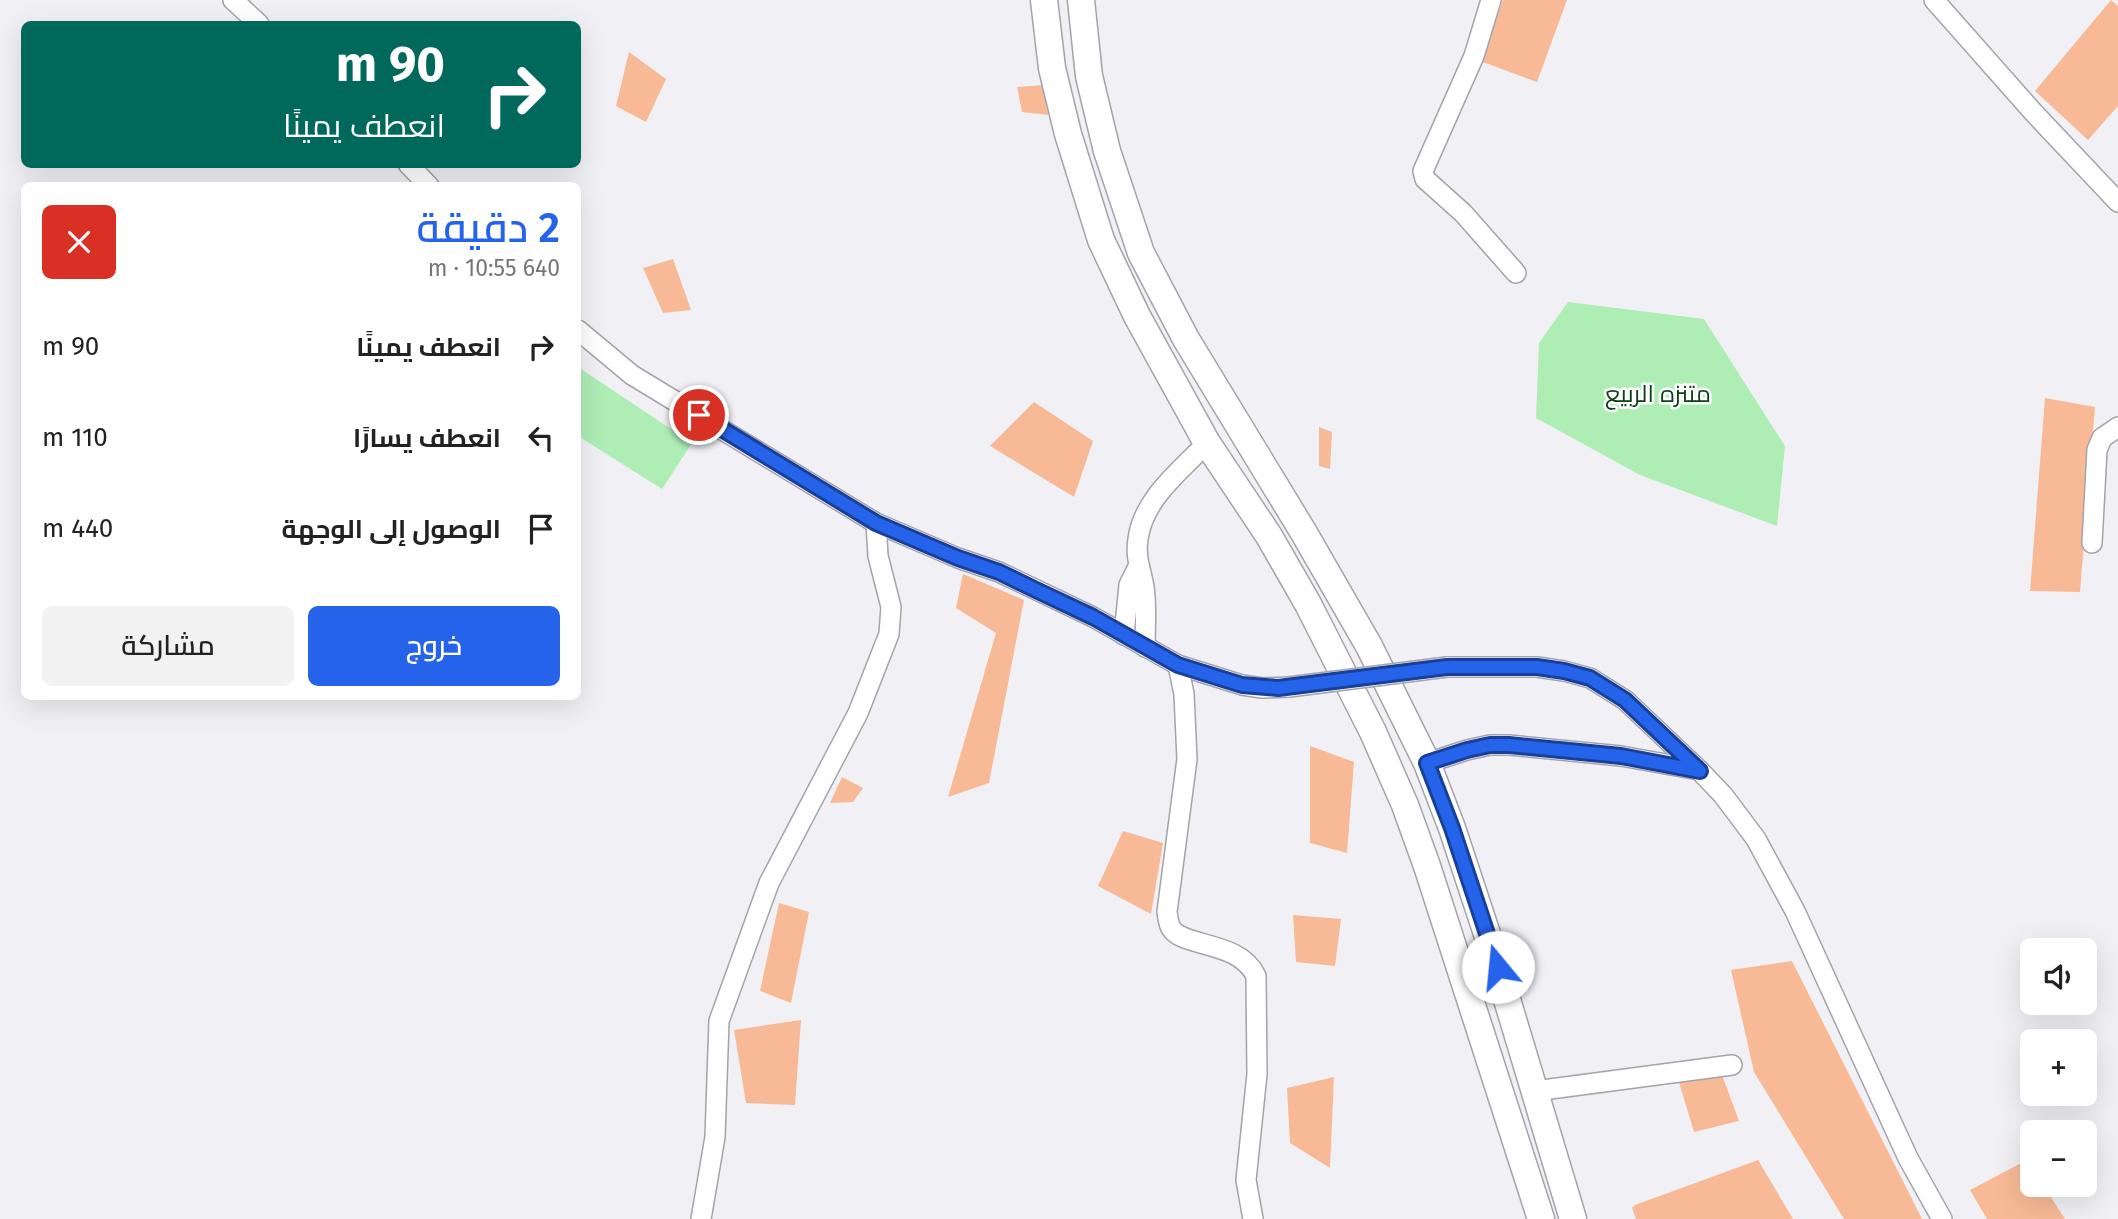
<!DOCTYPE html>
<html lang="ar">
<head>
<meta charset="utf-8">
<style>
	:root { --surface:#fff; --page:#f2f2f2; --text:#222; --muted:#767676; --accent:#2563eb }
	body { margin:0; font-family:"Fira Sans",Cairo,sans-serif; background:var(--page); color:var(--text); direction:rtl; height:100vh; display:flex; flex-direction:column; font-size:26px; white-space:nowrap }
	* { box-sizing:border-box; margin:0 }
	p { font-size:23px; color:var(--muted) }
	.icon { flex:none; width:38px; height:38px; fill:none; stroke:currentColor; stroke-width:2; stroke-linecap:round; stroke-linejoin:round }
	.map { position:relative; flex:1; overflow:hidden; direction:ltr }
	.panel { position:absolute; left:21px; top:182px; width:560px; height:518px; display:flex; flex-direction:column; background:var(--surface); border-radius:10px; box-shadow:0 7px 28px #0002; direction:rtl }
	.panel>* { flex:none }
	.banner { position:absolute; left:21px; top:21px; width:560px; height:147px; border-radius:10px; box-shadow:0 7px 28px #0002; direction:rtl; background:#00695c; color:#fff; overflow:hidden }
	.buttons { position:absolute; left:2020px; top:938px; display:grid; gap:14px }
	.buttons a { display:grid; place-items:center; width:77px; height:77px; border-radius:10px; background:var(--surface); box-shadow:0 7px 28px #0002; font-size:35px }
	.pin { position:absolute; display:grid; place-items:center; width:60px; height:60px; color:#fff; margin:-30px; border:4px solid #fff; border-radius:50%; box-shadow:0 2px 7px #0007 }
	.me { position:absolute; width:77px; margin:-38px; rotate:343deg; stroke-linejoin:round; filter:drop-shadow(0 0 5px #0008) }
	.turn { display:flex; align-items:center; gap:24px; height:147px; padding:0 21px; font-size:32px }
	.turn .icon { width:91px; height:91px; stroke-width:2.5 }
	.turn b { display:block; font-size:49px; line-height:60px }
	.round { display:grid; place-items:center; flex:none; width:74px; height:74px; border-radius:10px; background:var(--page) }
	.headline { display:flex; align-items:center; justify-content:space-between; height:119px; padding:0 21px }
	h1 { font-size:42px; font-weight:600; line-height:52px; color:var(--accent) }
	.action { display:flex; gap:14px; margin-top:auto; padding:14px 21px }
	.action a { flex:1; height:80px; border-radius:10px; background:var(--accent); color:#fff; font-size:28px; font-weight:600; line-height:80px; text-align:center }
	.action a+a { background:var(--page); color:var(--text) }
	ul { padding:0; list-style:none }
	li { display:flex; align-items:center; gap:21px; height:91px; padding:0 21px }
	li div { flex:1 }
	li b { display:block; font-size:26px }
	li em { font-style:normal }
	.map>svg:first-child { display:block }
</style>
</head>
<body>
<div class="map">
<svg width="2118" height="1219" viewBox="0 0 2118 1219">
	<rect width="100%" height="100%" fill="#f1f0f5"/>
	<g fill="#aeeeb5">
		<path d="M1568 302 1704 319 1785 446 1777 526 1640 475 1536 418 1539 343Z"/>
		<path d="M578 367 692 443 662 489 578 436Z"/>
	</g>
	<g fill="#f8ba96">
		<path d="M1503 0H1567L1537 82 1480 61Z"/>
		<path d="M2111 0 2118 6V106L2088 140 2035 91Z"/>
		<path d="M629 52 666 79 646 122 616 106Z"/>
		<path d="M1044 85 1048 115 1022 112 1017 87Z"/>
		<path d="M673 259 691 310 663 313 643 268Z"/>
		<path d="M2045 398 2095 407 2080 592 2030 591Z"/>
		<path d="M1034 402 1093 441 1074 497 990 446Z"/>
		<path d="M1319 427 1332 432 1330 469 1319 466Z"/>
		<path d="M963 574 1024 600 989 783 948 797 996 633 956 608Z"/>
		<path d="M1310 746 1354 762 1347 853 1310 843Z"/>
		<path d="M842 777 863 788 853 802 830 803Z"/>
		<path d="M1123 831 1163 843 1151 914 1098 886Z"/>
		<path d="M779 903 809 912 791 1003 760 991Z"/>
		<path d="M1293 915 1341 919 1335 966 1296 962Z"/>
		<path d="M1792 961 1922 1219H1844L1754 1072 1731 970Z"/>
		<path d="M801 1020 795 1105 746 1103 734 1030Z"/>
		<path d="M1721 1072 1739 1121 1694 1132 1678 1079Z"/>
		<path d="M1334 1077 1330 1168 1290 1143 1287 1088Z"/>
		<path d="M1758 1160 1793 1219H1636L1632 1208 1635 1205Z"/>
		<path d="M2027 1160 2032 1167V1185H2043L2065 1219H1987L1970 1190Z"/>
	</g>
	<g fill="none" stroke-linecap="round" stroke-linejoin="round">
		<defs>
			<g id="minor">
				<path d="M233 0 259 24"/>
				<path d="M1491 0 1474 56 1423 171 1425 179 1463 213 1516 273"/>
				<path d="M1934 0 2034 113 2118 202"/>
				<path d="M408 164 429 186"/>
				<path d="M578 330 632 375 876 523 958 558 999 572 1093 617 1178 665 1242 685 1262 688 1289 687"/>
				<path d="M2092 543 2097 450 2102 438 2118 427"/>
				<path d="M1124 635 1129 585 1138 567"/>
				<path d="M1145 647C1145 627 1147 606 1144 587 1141 569 1135 558 1138 539 1143 499 1181 470 1207 443"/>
				<path d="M1178 665 1184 694 1187 759 1167 912C1168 917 1168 923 1171 928 1183 948 1239 940 1256 976L1257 1074 1246 1180 1253 1219"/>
				<path d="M1447 667H1537L1564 671 1590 678 1625 700 1700 771 1723 795 1756 839 1795 911 1908 1158 1942 1219"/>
				<path d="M1427 763 1467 750 1490 745H1509L1621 756 1699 770"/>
				<path d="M1535 1091 1732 1065"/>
				<path d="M701 1219 715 1137 719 1021 769 883 858 713 889 634 891 607 878 556 876 523"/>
			</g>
			<g id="secondary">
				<path d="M1044 0 1052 68 1068 134 1101 240 1137 316 1207 443 1269 536 1308 604 1373 732 1405 805 1427 866 1541 1219"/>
				<path d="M1081 0 1089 76 1107 151 1141 253 1186 339 1304 533 1369 646 1427 763 1452 828 1490 943 1573 1219"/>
			</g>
		</defs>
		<use href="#minor" stroke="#a5a3a9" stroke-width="22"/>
		<use href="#secondary" stroke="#a5a3a9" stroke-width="29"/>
		<use href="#minor" stroke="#fff" stroke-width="19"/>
		<use href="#secondary" stroke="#fff" stroke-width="26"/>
		<defs>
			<path id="minor-bridge" d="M1289 687 1447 667"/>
		</defs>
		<use href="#minor-bridge" stroke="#a5a3a9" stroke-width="22" stroke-linecap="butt"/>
		<use href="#minor-bridge" stroke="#fff" stroke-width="19"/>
	</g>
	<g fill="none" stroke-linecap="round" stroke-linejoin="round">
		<defs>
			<path id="route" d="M699 415 876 523 958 558 999 572 1036 590 1093 617 1178 665 1242 685 1278 688 1447 667H1537L1564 671 1590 678 1625 700 1700 771 1621 756 1509 745H1490L1467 750 1427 763 1452 828 1498 967"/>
		</defs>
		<use href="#route" stroke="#184099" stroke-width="18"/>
		<use href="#route" stroke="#2563eb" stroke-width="12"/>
	</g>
	<g text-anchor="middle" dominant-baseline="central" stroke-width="5" stroke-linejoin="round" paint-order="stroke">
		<g font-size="24" fill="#0d3e18" stroke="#fefeff">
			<text x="1658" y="394">متنزه الربيع</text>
		</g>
	</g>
</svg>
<div class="buttons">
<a><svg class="icon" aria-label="sound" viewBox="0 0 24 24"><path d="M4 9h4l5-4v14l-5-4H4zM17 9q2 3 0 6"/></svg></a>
<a>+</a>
<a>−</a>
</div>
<div class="pin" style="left:699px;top:415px;background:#d93025"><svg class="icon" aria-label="arrive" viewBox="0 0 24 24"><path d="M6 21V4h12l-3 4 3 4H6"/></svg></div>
<svg class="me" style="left:1498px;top:967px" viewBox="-20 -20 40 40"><circle r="19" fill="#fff"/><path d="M0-13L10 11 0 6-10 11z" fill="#2563eb"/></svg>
<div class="banner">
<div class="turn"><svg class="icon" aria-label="right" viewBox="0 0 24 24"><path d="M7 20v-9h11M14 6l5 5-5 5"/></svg><div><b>90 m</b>انعطف يمينًا</div></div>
</div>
<section class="panel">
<div class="headline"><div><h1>2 دقيقة</h1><p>640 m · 10:55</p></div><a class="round" style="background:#d93025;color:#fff"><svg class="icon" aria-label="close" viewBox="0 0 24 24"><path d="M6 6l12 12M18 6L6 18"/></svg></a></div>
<ul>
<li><svg class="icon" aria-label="right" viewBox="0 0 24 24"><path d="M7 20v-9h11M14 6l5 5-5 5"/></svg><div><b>انعطف يمينًا</b></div><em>90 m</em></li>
<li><svg class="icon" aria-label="left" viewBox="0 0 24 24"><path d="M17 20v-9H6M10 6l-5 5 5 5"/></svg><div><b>انعطف يسارًا</b></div><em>110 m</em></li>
<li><svg class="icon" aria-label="arrive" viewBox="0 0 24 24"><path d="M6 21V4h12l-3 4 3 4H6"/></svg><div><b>الوصول إلى الوجهة</b></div><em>440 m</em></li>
</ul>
<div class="action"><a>خروج</a><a>مشاركة</a></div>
</section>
</div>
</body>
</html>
